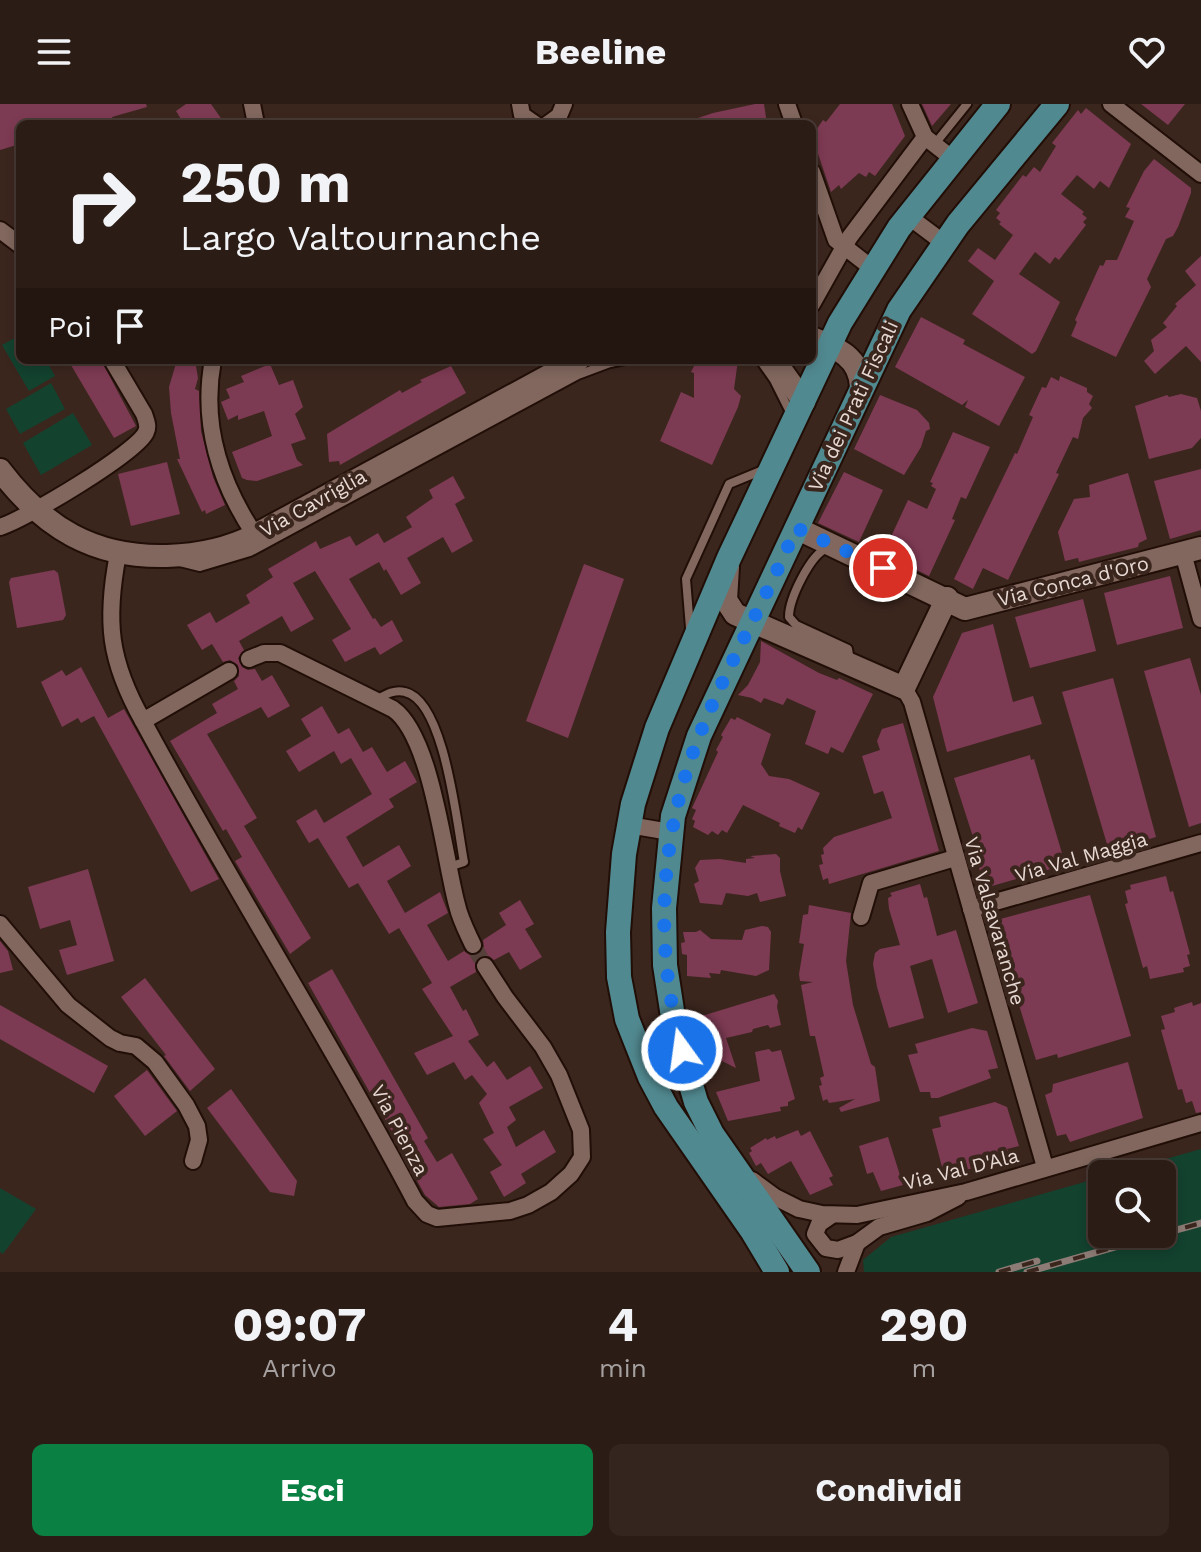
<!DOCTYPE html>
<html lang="it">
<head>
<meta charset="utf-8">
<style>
	:root { --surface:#2c1c16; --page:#34251f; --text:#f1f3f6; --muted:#a6a1a1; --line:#483a35; --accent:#0b8043 }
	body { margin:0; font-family:"Work Sans",sans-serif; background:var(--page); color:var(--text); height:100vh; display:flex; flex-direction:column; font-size:30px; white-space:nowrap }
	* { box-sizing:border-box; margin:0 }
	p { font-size:26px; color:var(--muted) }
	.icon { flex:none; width:44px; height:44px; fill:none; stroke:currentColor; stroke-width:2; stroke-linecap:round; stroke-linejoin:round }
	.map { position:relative; height:1168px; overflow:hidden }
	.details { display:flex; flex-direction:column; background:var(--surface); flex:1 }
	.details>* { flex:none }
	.banner { position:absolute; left:16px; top:16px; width:800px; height:244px; border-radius:12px; box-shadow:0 4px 12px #0003,0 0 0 2px var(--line); background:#2c1c16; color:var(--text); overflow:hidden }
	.controls { position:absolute; left:1088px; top:1056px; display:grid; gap:16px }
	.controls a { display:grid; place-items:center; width:88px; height:88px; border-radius:12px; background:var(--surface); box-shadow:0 4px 12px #0003,0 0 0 2px var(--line); font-size:40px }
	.pin { position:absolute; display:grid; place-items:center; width:68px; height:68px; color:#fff; margin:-34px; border:4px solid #fff; border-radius:50%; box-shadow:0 2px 8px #0007 }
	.me { position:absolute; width:88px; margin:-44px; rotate:346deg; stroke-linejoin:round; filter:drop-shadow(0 0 6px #0008) }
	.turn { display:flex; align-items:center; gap:28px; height:168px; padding:0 32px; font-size:36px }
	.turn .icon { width:104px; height:104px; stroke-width:2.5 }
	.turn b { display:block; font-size:56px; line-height:68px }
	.then { display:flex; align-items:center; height:76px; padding:0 32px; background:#0003; gap:16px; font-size:30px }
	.eta { display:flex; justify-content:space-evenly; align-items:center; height:136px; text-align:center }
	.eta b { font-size:48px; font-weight:700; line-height:56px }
	.action { display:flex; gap:16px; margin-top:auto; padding:16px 32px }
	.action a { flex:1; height:92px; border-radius:12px; background:var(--accent); color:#fff; font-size:32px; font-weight:700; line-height:92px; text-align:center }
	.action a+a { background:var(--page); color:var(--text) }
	header { display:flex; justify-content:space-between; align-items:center; height:104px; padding:0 32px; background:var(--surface); font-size:36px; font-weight:700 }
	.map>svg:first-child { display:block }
</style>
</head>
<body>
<header><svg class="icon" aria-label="menu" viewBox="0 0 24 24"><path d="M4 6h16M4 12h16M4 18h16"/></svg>Beeline<svg class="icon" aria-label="heart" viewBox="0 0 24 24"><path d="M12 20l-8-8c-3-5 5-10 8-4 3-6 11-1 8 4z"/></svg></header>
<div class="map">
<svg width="1201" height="1168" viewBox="0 0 1201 1168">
	<rect width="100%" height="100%" fill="#3b261e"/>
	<g fill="#13422f">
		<path d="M20 231V256H46L55 272 29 287 2 241Z"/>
		<path d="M51 279 65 305 20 330 6 305Z"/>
		<path d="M73 309 92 341 41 371 23 339Z"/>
		<path d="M1201 1045V1168H864L863 1156 891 1133 1102 1073V1130H1162V1070H1112Z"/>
		<path d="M0 1084 36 1105 3 1150 0 1148Z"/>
	</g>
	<g fill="#7d3a53">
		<path d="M0 0H146L147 3 112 13 114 18 107 20H20V40L0 46Z"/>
		<path d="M186 0H211L225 20H184L176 7Z"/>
		<path d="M755 0H764L767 20H686V18L713 9Z"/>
		<path d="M840 0H892L905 32 875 72 869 68 866 73 859 69 841 85 839 81 831 88 812 32 823 16 826 18Z"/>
		<path d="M922 0H951L932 22Z"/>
		<path d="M1141 0H1185L1168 21Z"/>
		<path d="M1086 4 1131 40 1109 84 1100 77 1094 85 1077 71 1061 90 1084 108 1082 110 1087 114 1083 118 1086 121 1059 156 1055 153 1050 160 1035 148 1019 170 1060 198 1036 247 1032 250 972 210 994 177 968 157 978 144 995 156 1013 131 999 120 1001 118 996 114 1000 109 996 106 1023 71 1026 73 1034 63 1040 68 1056 42 1052 39 1078 6 1081 10Z"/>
		<path d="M1154 55 1191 84V89L1178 123 1173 132 1166 135 1147 175 1151 183 1116 253 1071 232 1077 218 1075 216 1100 161 1103 162 1106 156H1117L1134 117 1125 113 1130 104 1126 103 1144 67Z"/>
		<path d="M1201 152V258L1186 242 1155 270 1144 257 1154 247 1151 236 1167 223 1163 219 1177 202 1175 200 1196 181 1185 167Z"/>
		<path d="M921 213 965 236 963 240 1025 273 999 322 965 303 968 296 962 301 895 263Z"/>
		<path d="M68 256H101L136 322 114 334Z"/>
		<path d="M177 256H195L198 274 195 285 199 287 201 327 213 373 225 401 206 410 205 406 202 408 177 355H180L171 309 169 283Z"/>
		<path d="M697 256H738L734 285 741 292 738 303 712 361 660 337 681 288 694 294V269L691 268Z"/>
		<path d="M270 260 279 281 293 276 303 303 295 310 306 335 291 340 297 356 303 361 257 377 247 376 242 374 232 348 272 332 264 307 238 316V311L228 316 221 298 230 294 226 285 244 278 241 272Z"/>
		<path d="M451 262 466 289 340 361 339 357 329 358 327 330 400 286 402 289 422 278 420 276Z"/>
		<path d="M1060 272 1087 284V288L1093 292 1089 300 1092 304 1083 314 1078 335 1073 333 1056 369 1059 370 1008 476 983 464 973 485 954 475 1015 349 1017 350 1033 313 1029 311 1042 283 1046 284 1051 273 1059 277Z"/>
		<path d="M1181 290 1197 294 1201 307V334L1192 344 1149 355 1135 302 1167 291 1169 293Z"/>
		<path d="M880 291 917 306 929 319 930 325 926 327 921 343 904 371 854 345Z"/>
		<path d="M953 328 990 343 966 395 961 393 952 415 955 416 929 472 883 450 908 396 927 405 936 385 931 382 933 379 930 378Z"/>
		<path d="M167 358 180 410 131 422 118 370Z"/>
		<path d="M1201 365V426L1170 435 1154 377Z"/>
		<path d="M844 368 883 386 859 438 818 419Z"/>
		<path d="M1128 369 1147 435 1139 439 1138 443 1079 458 1078 454 1065 457 1058 428 1074 395 1090 393 1089 381Z"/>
		<path d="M453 372 465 394 455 400 473 437 452 449 443 433 407 454 421 479 401 491 386 465 384 467 379 458 349 475 373 515 375 514 381 523 392 516 403 537 380 551 375 543 345 558 332 536 351 525 315 467 293 479 314 515 291 528 282 512 239 537 244 546 238 554 242 563 248 566 255 565 262 577 272 571 290 602 268 614 261 603 207 630 257 714 244 722 311 834 290 850 235 757 242 753 226 725 223 727 170 637 217 609 212 600 238 585 234 577 239 572 238 561 230 556 223 558 212 540 202 546 187 521 210 508 216 519 250 499 246 491 273 473 268 465 316 437 320 445 350 432 356 442 378 429 384 439 412 423 406 413 433 394 429 386Z"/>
		<path d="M584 460 624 475 568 634 526 617Z"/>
		<path d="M54 466 58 469 66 511 63 516 17 524 9 478 11 474Z"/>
		<path d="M1170 472 1183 524 1117 541 1104 489Z"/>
		<path d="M1083 495 1096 547 1030 564 1015 513Z"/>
		<path d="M993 520 1013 598 1033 592 1042 620 947 648 933 593 962 529Z"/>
		<path d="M761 537 819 569 837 576 839 574 873 590 843 649 831 643 828 650 805 640 816 607 787 594 783 601 764 594 761 599 752 594 738 591 748 581 760 558Z"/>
		<path d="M1190 554 1201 591V719L1189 723 1144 567Z"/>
		<path d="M81 563 108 614 124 605 219 775 191 788 94 612 81 619 78 614 62 623 41 578 62 566 66 572Z"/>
		<path d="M1113 574 1156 733 1109 747 1062 588Z"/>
		<path d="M322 602 338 630 349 624 363 648 372 643 387 668 405 657 417 678 389 695 394 703 346 733 363 763 399 741 411 762 387 777 405 809 440 788 448 809 427 821 448 857 464 847 471 852 478 851 484 843 483 836 506 821 499 809 520 796 534 820 525 825 542 853 520 866 509 848 494 856 489 852H480L475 858 476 868 450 883 463 907 466 905 479 931 468 937 487 963 494 957 507 976 530 962 543 984 509 1003 516 1016 507 1023 516 1043 544 1026 556 1048 521 1070 526 1079 504 1093 490 1068 502 1061 483 1035 494 1029 479 999 487 990 472 971 465 976 454 958 427 971 414 949 453 932 422 885 432 879 399 824 389 830 358 779 349 784 318 734 309 739 296 717 316 705 324 719 372 690 351 654 341 660 334 647 299 668 286 647 311 632 301 615Z"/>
		<path d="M737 613 771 630 761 660 769 672 789 675 820 689 802 726 798 723 795 729 779 722 780 719 743 701 727 729 722 726 718 731 712 727 708 731 693 723 695 717 692 715 696 706 692 704 718 648 716 646 723 633 721 631 731 614 735 616Z"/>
		<path d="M903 619 939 747 829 780 828 774 823 776 819 761 823 760 821 751 824 750 823 744 834 733 892 714 883 687 874 690 862 652 880 646 877 637 882 625Z"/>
		<path d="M1030 651 1031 656 1034 655 1064 756 1060 757 1061 762 985 784 972 740 975 739 954 674Z"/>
		<path d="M776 750 780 754V767L786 792 760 798 757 789 748 792 726 789 722 801 700 799 694 780 699 777 695 764 700 756 720 755 746 759V755L755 754 750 752Z"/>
		<path d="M88 765 114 857 67 871 59 846 77 841 70 816 40 825 28 783Z"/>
		<path d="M1166 772 1170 788 1173 787 1190 850 1187 851 1190 862 1183 864 1184 868 1150 875 1147 862 1143 864 1125 800 1128 799 1125 787 1131 785 1130 781Z"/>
		<path d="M920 780 924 794 927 793 929 801 937 832 956 826 978 899 948 909 932 855 910 862 924 914 889 924 877 883 873 860 875 849 880 845 900 841 889 805 888 794 892 792 890 789Z"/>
		<path d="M1090 791 1131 932 1058 954 1057 950 1036 956 993 817Z"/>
		<path d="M809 801 851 809 846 857 853 901 871 960 875 963 880 997 841 1008 839 1004 855 995 829 999 827 995 823 997 819 982 822 981 820 974 824 972 815 932H810L801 881 813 878 800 877 799 870 804 840 799 839 803 811 808 810Z"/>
		<path d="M762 822 768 823 771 828 769 866 756 872 721 866 720 870 709 869 711 874 687 872V851L682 850 681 839 685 838 683 828H696L700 826 711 835 742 836 745 826Z"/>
		<path d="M0 837 8 847 13 866 0 869Z"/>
		<path d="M332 865 428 1034 424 1037 437 1058 452 1049 478 1095 470 1100 439 1103 425 1091 411 1066 413 1065 308 879Z"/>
		<path d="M145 874 215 965 190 987 164 952 166 951 121 893Z"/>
		<path d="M774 890 778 897 777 903 781 921 770 924 768 921 753 925 752 928 726 934 736 964 722 957 717 962 704 966 692 915Z"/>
		<path d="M1192 898 1193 902 1201 899V1008L1196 1009 1192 997 1186 999 1182 985 1178 986 1161 926 1165 925 1161 912 1175 908 1174 904Z"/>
		<path d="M0 901 108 962 94 989 0 935Z"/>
		<path d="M972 924 987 927 998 964 988 966 991 974 938 994H931L930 988H920L908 951 918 949 915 940Z"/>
		<path d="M769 945 772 948 781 946 795 995 788 998V1002L780 1003 781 1007 728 1017 716 988 760 977 755 948Z"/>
		<path d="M1128 958 1143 1014 1070 1038 1066 1030 1057 1032 1045 991 1052 988 1053 980Z"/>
		<path d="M147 966 177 1007 145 1032 114 992Z"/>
		<path d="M231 985 297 1077 294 1092 270 1088 207 1004Z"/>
		<path d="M995 998 1007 1003 1019 1042 1007 1045 1011 1053 956 1069 953 1061 942 1063 932 1025 941 1023 939 1013Z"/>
		<path d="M798 1026 801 1032 810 1027 833 1072 829 1074 833 1081 810 1091 791 1057 768 1070 761 1059 756 1062 749 1049 752 1047 750 1044 766 1034 767 1036 775 1032 776 1035Z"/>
		<path d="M888 1033 903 1081 881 1087 873 1068 867 1070 859 1042Z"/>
	</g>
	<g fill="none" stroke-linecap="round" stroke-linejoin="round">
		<path stroke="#554139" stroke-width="16" stroke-dasharray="16 8" stroke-linecap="butt" d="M473 841 485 862"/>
		<defs>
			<g id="lane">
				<path d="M934 41 967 0"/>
				<path d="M760 256 774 276 791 310"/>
				<path d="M827 444C810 451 789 495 789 513L796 521 848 545 850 557"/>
				<path d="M180 458 200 463 250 448 578 271 610 259 625 256"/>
				<path d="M690 524 686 475 729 380 763 366"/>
				<path d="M376 596C385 591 394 585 405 588 445 597 457 722 464 758L449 763"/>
			</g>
			<g id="street">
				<path d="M252 0 256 20"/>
				<path d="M520 0 522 11 535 20"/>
				<path d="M787 0 794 20"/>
				<path d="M910 0 925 33 953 55"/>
				<path d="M1111 0 1201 70"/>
				<path d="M548 20 559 12 564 0"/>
				<path d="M812 68 836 136 873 165"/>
				<path d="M908 112 944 139"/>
				<path d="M0 126 20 141"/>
				<path d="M812 200 849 134 925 33"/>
				<path d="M213 256C201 319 220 379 255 431"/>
				<path d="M0 423C24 416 138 348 146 328 149 322 146 316 144 310L112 256"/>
				<path d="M1183 449 1201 515"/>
				<path d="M118 450C105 517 109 557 143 617"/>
				<path d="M249 555 264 549H280L393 605C432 632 444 754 457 801 460 815 467 828 473 841"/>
				<path d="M229 567 143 617C230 779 329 934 415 1097L427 1110 437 1114 510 1107 528 1101 551 1088 571 1070 582 1053 581 1026 559 971 543 943 505 893 485 862"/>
				<path d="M904 584 912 598 1045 1063"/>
				<path d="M629 721 670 728"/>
				<path d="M971 805 1201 739"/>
				<path d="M861 813 871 779 955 754"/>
				<path d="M0 820 68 901 110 934 120 939 136 942 155 958 186 1001 197 1022 199 1036 193 1057"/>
				<path d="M752 1076 775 1093 799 1105 822 1110 857 1111 966 1088 1201 1019"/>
				<path d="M832 1111 819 1120 815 1130 826 1144 838 1146 857 1139 879 1123 927 1109 958 1093"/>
				<path d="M846 1168 857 1139"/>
			</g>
			<g id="secondary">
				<path d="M812 234C837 244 860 253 861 283"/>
				<path d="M774 256 804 298"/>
				<path d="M0 366C44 424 94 454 167 452 197 451 228 445 255 431L578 256"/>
				<path d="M796 424 965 505 1201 444"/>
				<path d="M728 463 726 496 735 510 904 584 947 494"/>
			</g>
			<g id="primary">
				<path d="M777 1168 753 1128 666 1003 650 973 627 915 619 873 618 828 624 750 633 700 657 624 729 454 840 219 899 124 998 0"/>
				<path d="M808 1168 712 1030 696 998 689 974 673 913 665 861 664 804 673 712 699 632 899 206 958 120 1057 0"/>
			</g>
		</defs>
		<use href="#lane" stroke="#210e07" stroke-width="12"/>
		<use href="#street" stroke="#210e07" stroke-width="20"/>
		<use href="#secondary" stroke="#210e07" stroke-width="26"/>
		<use href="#primary" stroke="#210e07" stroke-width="28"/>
		<use href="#lane" stroke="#81675e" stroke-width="8"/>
		<use href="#street" stroke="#81675e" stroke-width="16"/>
		<use href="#secondary" stroke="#81675e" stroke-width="22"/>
		<use href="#primary" stroke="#518990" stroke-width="24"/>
		<defs>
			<g id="rail">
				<path d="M1162 1130 1201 1119"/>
				<path d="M999 1168 1037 1157"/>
				<path d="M1027 1168 1161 1130"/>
			</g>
		</defs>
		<use href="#rail" stroke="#8d7c75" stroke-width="7"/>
		<use href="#rail" stroke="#3b261e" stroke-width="4" stroke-dasharray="12" stroke-linecap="butt"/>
	</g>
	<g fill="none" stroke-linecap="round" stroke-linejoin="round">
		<path stroke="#1a73e8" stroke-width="14" stroke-dasharray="0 25.2" d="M682 946C654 842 659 736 698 635 726 563 766 496 796 424L883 464"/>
	</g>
	<g text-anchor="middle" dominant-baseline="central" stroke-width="8" stroke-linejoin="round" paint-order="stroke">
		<g font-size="20" fill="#e7d9d3" stroke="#3b261e">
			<text transform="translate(853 302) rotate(-65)">Via dei Prati Fiscali</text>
			<text transform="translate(313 399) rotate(-29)">Via Cavriglia</text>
			<text transform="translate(1073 477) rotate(-14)">Via Conca d'Oro</text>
			<text transform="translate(1081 753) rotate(-16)">Via Val Maggia</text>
			<text transform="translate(995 817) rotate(74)">Via Valsavaranche</text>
			<text transform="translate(400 1026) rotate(62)">Via Pienza</text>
			<text transform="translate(961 1065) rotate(-14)">Via Val D'Ala</text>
		</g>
	</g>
</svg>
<div class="controls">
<a><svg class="icon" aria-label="search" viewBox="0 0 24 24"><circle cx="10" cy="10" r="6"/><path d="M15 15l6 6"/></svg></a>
</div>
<div class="pin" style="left:883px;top:464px;background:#d93025"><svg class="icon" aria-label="arrive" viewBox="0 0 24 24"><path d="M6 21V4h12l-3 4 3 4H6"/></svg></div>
<svg class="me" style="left:682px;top:946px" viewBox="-20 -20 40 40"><circle r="17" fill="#1a73e8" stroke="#fff" stroke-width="3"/><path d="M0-11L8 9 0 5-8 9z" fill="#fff"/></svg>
<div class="banner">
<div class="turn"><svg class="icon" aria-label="right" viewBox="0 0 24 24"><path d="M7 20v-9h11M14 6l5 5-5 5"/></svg><div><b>250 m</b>Largo Valtournanche</div></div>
<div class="then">Poi<svg class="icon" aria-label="arrive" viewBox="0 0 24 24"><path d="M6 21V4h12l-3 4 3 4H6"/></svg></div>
</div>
</div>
<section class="details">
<div class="eta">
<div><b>09:07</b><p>Arrivo</p></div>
<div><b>4</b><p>min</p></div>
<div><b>290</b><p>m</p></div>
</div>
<div class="action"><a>Esci</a><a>Condividi</a></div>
</section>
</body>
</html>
